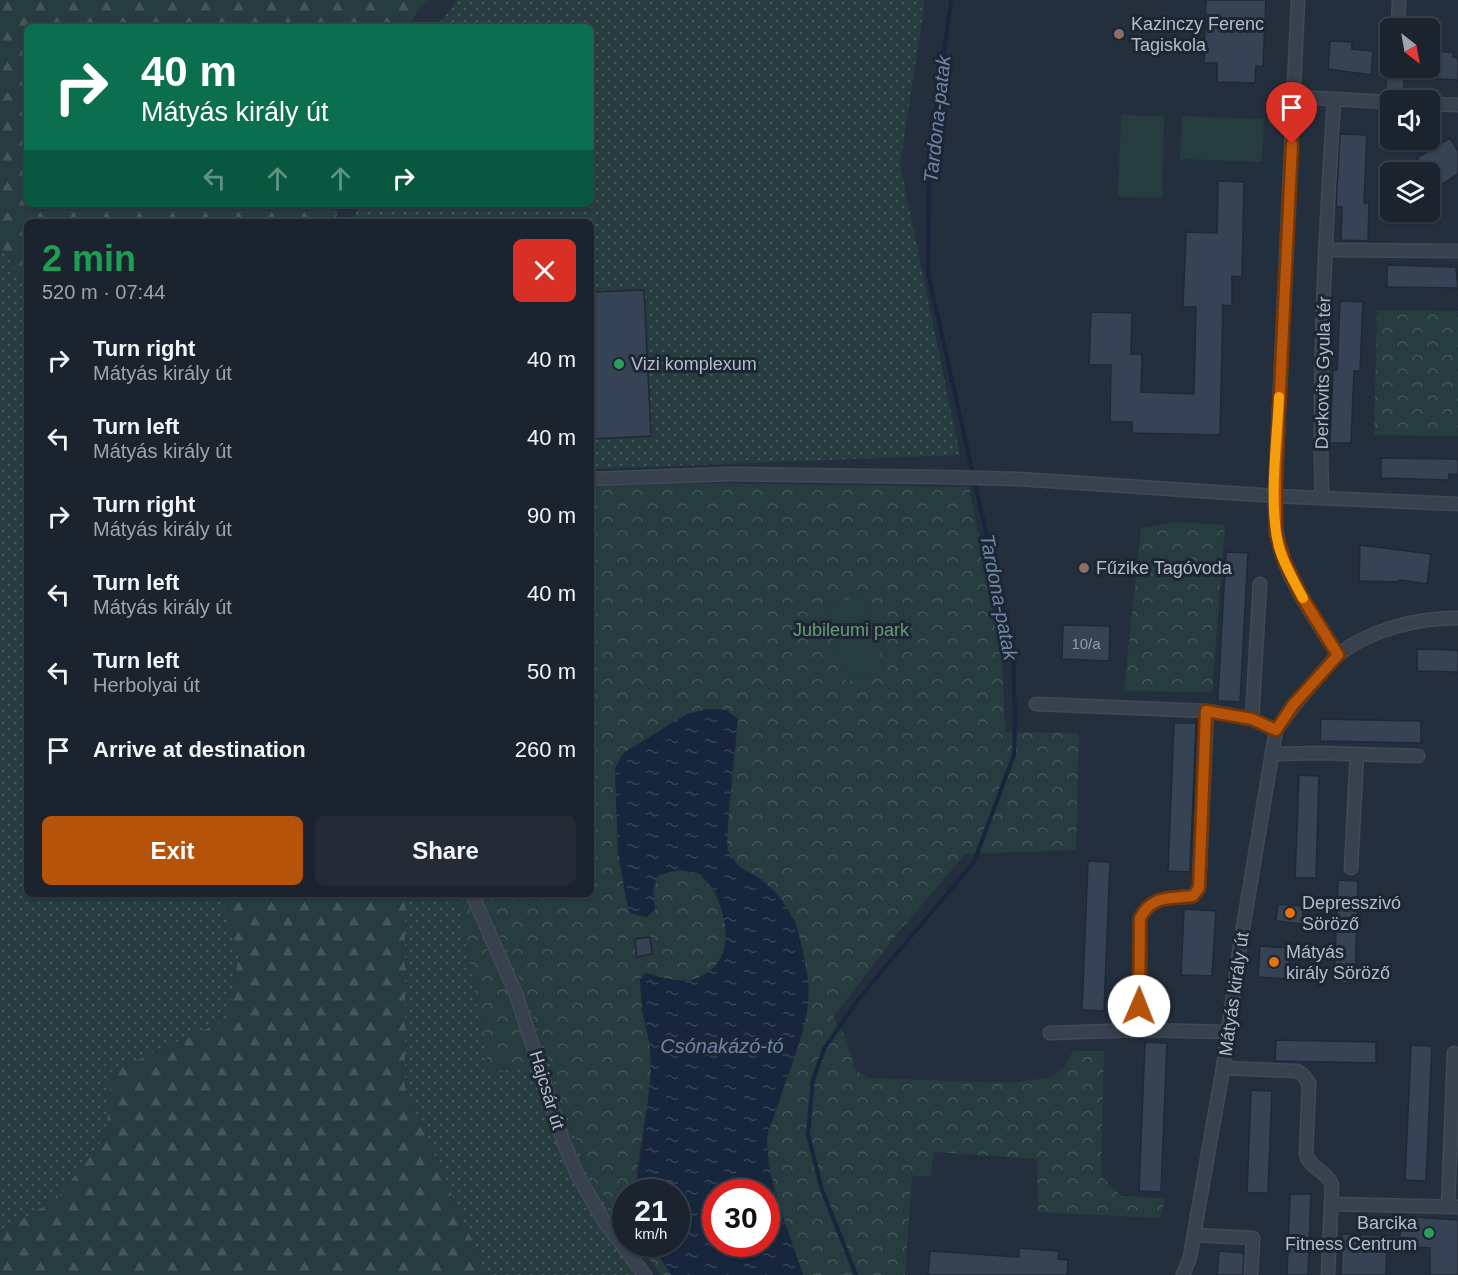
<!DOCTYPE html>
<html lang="en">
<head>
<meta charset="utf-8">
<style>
	:root { --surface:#1b232e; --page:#242b36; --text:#f1f3f6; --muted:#a0a4aa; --line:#39404a; --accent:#b45309 }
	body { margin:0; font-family:Helvetica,sans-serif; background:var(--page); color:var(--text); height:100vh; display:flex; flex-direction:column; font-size:22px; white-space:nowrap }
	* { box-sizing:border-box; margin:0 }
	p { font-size:20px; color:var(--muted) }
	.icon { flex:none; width:33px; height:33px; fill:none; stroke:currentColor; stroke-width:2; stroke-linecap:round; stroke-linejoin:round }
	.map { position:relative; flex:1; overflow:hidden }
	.side { position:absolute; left:24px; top:219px; width:570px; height:678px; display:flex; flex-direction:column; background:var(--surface); border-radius:9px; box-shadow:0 2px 4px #0004,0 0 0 2px var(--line) }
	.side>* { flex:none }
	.banner { position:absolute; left:24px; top:24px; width:570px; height:183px; border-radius:9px; box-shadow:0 2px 4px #0004,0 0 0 2px var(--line); background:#0b6e4f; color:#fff; overflow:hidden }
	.needle { width:39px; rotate:149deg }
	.fabs { position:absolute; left:1380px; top:18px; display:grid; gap:12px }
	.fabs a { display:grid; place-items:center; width:60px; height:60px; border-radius:9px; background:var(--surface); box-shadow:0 2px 4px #0004,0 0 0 2px var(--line); font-size:30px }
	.speed { position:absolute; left:612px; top:1179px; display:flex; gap:12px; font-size:30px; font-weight:700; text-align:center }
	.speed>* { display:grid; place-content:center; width:78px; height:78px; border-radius:50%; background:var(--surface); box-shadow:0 2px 4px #0004,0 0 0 2px var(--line); line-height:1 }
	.speed small { font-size:15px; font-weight:400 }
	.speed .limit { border:9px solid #d22; background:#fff; color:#111 }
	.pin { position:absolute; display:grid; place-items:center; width:51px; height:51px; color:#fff; margin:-62px -26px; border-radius:50% 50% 50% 0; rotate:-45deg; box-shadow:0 0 6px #0007 }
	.pin .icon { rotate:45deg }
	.me { position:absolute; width:66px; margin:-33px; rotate:1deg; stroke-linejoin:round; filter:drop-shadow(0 0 4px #0008) }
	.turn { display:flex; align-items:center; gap:21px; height:126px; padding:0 18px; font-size:27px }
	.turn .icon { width:78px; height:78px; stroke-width:2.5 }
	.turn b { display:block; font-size:42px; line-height:51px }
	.lanes { display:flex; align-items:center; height:57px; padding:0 18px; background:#0003; justify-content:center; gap:30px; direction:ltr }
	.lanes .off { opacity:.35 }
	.round { display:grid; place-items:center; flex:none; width:63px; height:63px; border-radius:9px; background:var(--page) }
	.headline { display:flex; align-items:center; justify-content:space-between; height:102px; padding:0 18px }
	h1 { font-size:36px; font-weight:700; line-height:45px; color:#1e9e55 }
	.cta { display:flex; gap:12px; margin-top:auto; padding:12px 18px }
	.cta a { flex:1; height:69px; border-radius:9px; background:var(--accent); color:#fff; font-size:24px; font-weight:700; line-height:69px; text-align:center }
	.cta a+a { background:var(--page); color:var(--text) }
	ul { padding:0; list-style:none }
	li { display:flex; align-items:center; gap:18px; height:78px; padding:0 18px }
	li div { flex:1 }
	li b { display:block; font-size:22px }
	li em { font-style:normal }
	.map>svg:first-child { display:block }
</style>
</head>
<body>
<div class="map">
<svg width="1458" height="1275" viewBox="0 0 1458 1275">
	<defs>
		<pattern id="grass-dots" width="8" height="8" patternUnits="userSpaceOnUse" patternTransform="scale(1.5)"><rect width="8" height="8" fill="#263c3f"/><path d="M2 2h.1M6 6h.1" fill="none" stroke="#435659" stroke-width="1.8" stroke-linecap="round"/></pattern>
		<pattern id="forest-firs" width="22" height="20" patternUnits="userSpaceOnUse" patternTransform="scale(1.5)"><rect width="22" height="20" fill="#263c3f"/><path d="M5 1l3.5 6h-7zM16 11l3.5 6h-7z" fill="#435659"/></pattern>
		<pattern id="park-crowns" width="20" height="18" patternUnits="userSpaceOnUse" patternTransform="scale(1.5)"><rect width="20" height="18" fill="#263c3f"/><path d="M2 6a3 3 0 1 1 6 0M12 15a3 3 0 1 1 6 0" fill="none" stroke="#435659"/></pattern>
		<pattern id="water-ripples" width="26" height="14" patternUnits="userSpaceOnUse" patternTransform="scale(1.5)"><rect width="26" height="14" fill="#17263c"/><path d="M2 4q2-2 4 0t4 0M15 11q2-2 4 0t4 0" fill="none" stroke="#364457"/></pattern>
	</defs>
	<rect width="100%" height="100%" fill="#242f3e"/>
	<g fill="url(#grass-dots)">
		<path d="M458 0H925L900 164 960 455 591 469V222H354L358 204H591V27H436Z"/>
		<path d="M0 247 27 283V894H220L239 954 228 1019 111 1072 106 1135 57 1199 0 1232Z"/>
		<path d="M405 894H457L490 1073 522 1031 499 971 486 948 465 894H480L517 971 587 1170 625 1230 626 1244H633L651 1275H487L405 1088Z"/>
	</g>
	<g fill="url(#forest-firs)">
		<path d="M0 0H429L417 12 408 27H27V204H339L335 222H27V283L0 247Z"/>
		<path d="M220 894H405V1088L487 1275H0V1232L57 1199 106 1135 111 1072 228 1019 239 954Z"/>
	</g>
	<g fill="url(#park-crowns)">
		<path d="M1377 310 1458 311V436L1374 435Z"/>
		<path d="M706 483 969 487 1002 655 1005 732 1079 733 1076 850 965 854 897 934 833 1017 845 1036 855 1070 869 1078 1008 1083 1049 1078 1063 1068 1073 1051H1104L1101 1176 1121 1196 1165 1198 1160 1218 1038 1212 1037 1159 933 1152 931 1176H912L905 1275H803L783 1216 770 1169 767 1138 792 1064 806 1017 809 987 796 922 762 881 739 868 726 847 738 719 726 710 707 709 669 724 648 740 625 752 615 769 618 852 628 909 639 916 647 917 655 910 653 890 658 875 679 870 699 873C704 879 712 887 716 895 719 900 720 907 722 912 731 942 725 970 692 980 681 983 657 977 646 973L640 979C642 1011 652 1042 651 1074 650 1114 635 1153 636 1192H626L625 1228 587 1170 517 971 480 894H591V487Z"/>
		<path d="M1175 522 1225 525 1212 692 1124 691 1141 528Z"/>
		<path d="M457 894H465L486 948 499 971 522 1031 528 1066 490 1074Z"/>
		<path d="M637 1244H651L671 1275H661Z"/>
	</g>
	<g fill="#263c3f">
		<path d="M1121 115 1164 116 1162 198 1118 197Z"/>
		<path d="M1182 116 1264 119 1262 162 1180 159Z"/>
		<path d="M863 595 885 670 846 682 824 606Z"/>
	</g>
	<path fill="url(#water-ripples)" fill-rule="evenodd" d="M707 709 726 710 738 719C736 736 724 841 728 850 739 873 747 868 764 882 795 908 801 936 807 974 815 1019 789 1067 776 1109 773 1119 767 1130 767 1140 766 1186 790 1232 803 1275H671L651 1244H676V1192H636L651 1075 650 1045 642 1011 640 979 646 973C657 977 680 983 692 980 725 970 731 942 722 912 720 907 719 900 716 894 712 887 704 879 699 873L679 870 658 875 653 890 655 909 647 917 631 913 628 909 618 852 615 769 621 757 625 752 687 714ZM716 1192H766V1244H716Z"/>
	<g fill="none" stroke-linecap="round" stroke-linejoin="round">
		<path stroke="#17263c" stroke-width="4" d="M856 1275 822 1190 808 1134 813 1080 824 1049 860 997 974 862 1014 755 1015 717 1013 653 928 273 929 170 951 0"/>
	</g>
	<g fill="#364354" stroke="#1f2835" stroke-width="1.5">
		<path d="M1206 0H1266L1263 67 1256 66 1255 83 1217 82V63H1204Z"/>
		<path d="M1330 41 1352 42V49L1373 51 1371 75 1328 69Z"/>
		<path d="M1436 51 1454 53 1453 57 1458 58V80L1409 77V68H1430V55H1435Z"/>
		<path d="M1340 134 1367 135 1364 203H1369L1368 241 1341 240 1342 207H1336Z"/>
		<path d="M1450 138 1458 151V174L1436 188 1430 177V172H1427L1417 158Z"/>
		<path d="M1218 181 1244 182 1242 277 1232 276V306L1223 305 1220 435 1132 433V422H1110L1111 365H1089L1091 312 1132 313 1131 354H1142L1141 392 1194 394 1196 307H1183L1186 232 1217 233Z"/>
		<path d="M1387 265 1456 267 1458 288 1387 287Z"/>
		<path d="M644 290 651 436 591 439V292Z"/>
		<path d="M1340 301 1363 302 1360 371H1354L1351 443H1330L1333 370H1337Z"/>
		<path d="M1381 458 1458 459V475L1449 474V480L1381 478Z"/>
		<path d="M1360 545 1431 554 1427 584 1401 580 1396 582 1359 581Z"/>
		<path d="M1226 552 1248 553 1240 702 1218 701V695Z"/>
		<path d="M1063 625 1110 626 1109 661 1062 659Z"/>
		<path d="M1417 649 1458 650V672L1417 671Z"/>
		<path d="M1321 719 1421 721V743L1320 741Z"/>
		<path d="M1174 723H1196L1190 872 1168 871Z"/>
		<path d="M1299 775 1319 776 1316 878H1295Z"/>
		<path d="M1088 861 1110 862 1104 1011 1082 1010Z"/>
		<path d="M1338 880 1358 881 1355 983H1334Z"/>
		<path d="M1278 904 1304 906 1302 924 1276 921Z"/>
		<path d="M1184 909 1216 911 1212 976 1181 975Z"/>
		<path d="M650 937 652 954 637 957 635 939Z"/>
		<path d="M1260 946 1290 948 1288 979 1258 977Z"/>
		<path d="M1276 1040 1376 1042V1063L1275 1061Z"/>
		<path d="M1145 1042 1167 1043 1161 1192 1139 1191Z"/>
		<path d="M1411 1045 1432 1046 1426 1181 1405 1180Z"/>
		<path d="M1251 1090 1272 1091 1268 1193H1247Z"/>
		<path d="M1290 1194H1311L1308 1275H1287Z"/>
		<path d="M1401 1216 1458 1220V1275H1430V1248L1387 1245 1386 1275H1341L1342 1234 1400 1236Z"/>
		<path d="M1019 1248 1059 1251 1058 1259 1068 1260 1067 1275H928L930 1251 1019 1257Z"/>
		<path d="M1219 1251 1244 1253 1243 1275H1217Z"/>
	</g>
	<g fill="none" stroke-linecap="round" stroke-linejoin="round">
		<defs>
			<g id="minor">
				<path d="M1298 0 1276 473C1275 493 1274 515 1277 534 1283 576 1316 620 1338 655"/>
				<path d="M1398 28 1399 0"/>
				<path d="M1294 97 1390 102"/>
				<path d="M1394 100 1396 68"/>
				<path d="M1430 104 1458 105"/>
				<path d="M1325 250 1458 251"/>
				<path d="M591 479 732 474 941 477 1019 479 1275 496 1458 504"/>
				<path d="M1322 497C1318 364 1326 231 1334 99"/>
				<path d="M1036 704 1207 711 1252 719 1276 730"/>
				<path d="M1252 719 1260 584"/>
				<path d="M1274 754 1319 753 1418 756"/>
				<path d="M1351 868 1357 754"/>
				<path d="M472 894 516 994 563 1141 577 1174 605 1223 645 1275"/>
				<path d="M1140 1030V918C1153 894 1170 899 1193 896L1199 888 1207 711"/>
				<path d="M1050 1033 1140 1030 1229 1032"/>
				<path d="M1223 1068 1297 1071 1303 1075 1309 1083 1306 1154C1310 1169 1327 1171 1332 1185L1328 1275"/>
				<path d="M1333 1204 1458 1207"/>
				<path d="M1448 1207 1454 1053"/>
				<path d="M1194 1235 1253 1238 1251 1275"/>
				<path d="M1183 1275 1190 1257 1223 1068 1240 946 1276 730C1290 710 1304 693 1320 675 1326 668 1332 660 1339 654 1372 629 1417 618 1458 618"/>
			</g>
		</defs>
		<use href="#minor" stroke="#414a57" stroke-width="15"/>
		<use href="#minor" stroke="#38414e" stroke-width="12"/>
	</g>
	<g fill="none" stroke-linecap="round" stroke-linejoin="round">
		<defs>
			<path id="route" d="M1139 1006 1140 918C1153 894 1170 899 1193 896L1199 888 1206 711 1252 719 1276 730 1293 705 1338 655 1302 597 1285 562 1276 534V473L1292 144"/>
		</defs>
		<use href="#route" stroke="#753606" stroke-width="15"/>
		<use href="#route" stroke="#b45309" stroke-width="10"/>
		<path stroke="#f59e0b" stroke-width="10" d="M1279 397C1277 442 1268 504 1279 547 1284 565 1294 582 1303 598"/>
	</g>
	<g fill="#8d6e63" stroke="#1d2633" stroke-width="2">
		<circle cx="1119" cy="34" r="6"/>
		<circle cx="1084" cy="568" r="6"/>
	</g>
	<g fill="#2e9e5b" stroke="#1d2633" stroke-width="2">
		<circle cx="619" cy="364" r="6"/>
		<circle cx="1429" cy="1233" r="6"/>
	</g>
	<g fill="#e8710a" stroke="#1d2633" stroke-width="2">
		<circle cx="1290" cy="913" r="6"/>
		<circle cx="1274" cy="962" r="6"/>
	</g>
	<g text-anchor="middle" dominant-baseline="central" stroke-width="6" stroke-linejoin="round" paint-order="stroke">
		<g font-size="15" fill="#929caa">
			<text x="1086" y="643">10/a</text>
		</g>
		<g font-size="18" fill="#b4bcc9" stroke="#1d2633" text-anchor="start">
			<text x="1131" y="24">Kazinczy Ferenc<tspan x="1131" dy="21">Tagiskola</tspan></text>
			<text x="631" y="364">Vizi komplexum</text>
			<text x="1096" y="568">Fűzike Tagóvoda</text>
			<text x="1302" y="903">Depresszivó<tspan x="1302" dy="21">Söröző</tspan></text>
			<text x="1286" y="952">Mátyás<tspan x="1286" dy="21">király Söröző</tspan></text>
			<text x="1417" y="1223" text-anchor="end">Barcika<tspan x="1417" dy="21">Fitness Centrum</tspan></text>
		</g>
		<g font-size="18" fill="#b4bcc9" stroke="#1d2633">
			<text transform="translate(1323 373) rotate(-89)">Derkovits Gyula tér</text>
			<text transform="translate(1234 994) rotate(-82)">Mátyás király út</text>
			<text transform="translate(547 1090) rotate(73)">Hajcsár út</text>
		</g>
		<g font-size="18" fill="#6b9a76" stroke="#1d2633">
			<text x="851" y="630">Jubileumi park</text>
		</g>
		<g font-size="20" font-style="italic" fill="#6d86a8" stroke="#1d2633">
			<text transform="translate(937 119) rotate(-84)">Tardona-patak</text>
			<text transform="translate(999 597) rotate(79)">Tardona-patak</text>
			<text x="722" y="1046">Csónakázó-tó</text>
		</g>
	</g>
</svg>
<div class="fabs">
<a><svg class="needle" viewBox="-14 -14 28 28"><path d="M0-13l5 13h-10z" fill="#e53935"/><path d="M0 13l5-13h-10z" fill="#a0a4aa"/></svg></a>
<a><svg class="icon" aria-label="sound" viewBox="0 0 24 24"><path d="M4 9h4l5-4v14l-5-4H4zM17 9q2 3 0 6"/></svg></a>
<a><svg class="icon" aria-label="layers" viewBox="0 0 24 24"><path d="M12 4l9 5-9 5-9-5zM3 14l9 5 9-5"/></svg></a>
</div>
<div class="speed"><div>21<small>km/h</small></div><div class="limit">30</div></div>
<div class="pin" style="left:1292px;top:144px;background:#d93025"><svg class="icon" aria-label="arrive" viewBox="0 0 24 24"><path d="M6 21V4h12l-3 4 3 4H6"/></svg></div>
<svg class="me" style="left:1139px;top:1006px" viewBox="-20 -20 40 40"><circle r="19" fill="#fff"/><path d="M0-13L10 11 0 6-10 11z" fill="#b45309"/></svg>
<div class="banner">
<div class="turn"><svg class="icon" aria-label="right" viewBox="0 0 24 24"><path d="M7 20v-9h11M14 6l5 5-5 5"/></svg><div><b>40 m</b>Mátyás király út</div></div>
<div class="lanes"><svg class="icon off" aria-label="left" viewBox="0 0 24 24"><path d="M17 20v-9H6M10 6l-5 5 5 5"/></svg><svg class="icon off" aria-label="ahead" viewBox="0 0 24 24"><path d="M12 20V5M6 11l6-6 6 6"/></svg><svg class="icon off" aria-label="ahead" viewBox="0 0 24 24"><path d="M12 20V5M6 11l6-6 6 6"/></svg><svg class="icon" aria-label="right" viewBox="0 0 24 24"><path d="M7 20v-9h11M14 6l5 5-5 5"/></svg></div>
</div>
<section class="side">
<div class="headline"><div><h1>2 min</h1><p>520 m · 07:44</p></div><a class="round" style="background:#d93025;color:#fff"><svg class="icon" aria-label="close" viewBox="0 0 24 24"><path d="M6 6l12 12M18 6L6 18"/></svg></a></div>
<ul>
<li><svg class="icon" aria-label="right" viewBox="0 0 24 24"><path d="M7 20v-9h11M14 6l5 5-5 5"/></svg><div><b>Turn right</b><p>Mátyás király út</p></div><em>40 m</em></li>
<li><svg class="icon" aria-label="left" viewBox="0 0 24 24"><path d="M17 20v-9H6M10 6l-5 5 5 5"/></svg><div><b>Turn left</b><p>Mátyás király út</p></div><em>40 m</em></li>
<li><svg class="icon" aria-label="right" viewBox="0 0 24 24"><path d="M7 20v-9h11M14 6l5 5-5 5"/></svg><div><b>Turn right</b><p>Mátyás király út</p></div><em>90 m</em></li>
<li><svg class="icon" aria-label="left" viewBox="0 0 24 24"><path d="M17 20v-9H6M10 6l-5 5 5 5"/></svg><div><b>Turn left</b><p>Mátyás király út</p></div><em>40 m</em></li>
<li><svg class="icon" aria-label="left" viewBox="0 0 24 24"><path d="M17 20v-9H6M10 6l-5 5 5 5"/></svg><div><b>Turn left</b><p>Herbolyai út</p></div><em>50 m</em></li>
<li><svg class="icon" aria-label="arrive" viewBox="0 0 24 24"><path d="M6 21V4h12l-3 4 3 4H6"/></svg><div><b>Arrive at destination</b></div><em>260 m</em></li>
</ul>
<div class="cta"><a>Exit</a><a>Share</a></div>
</section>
</div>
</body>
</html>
